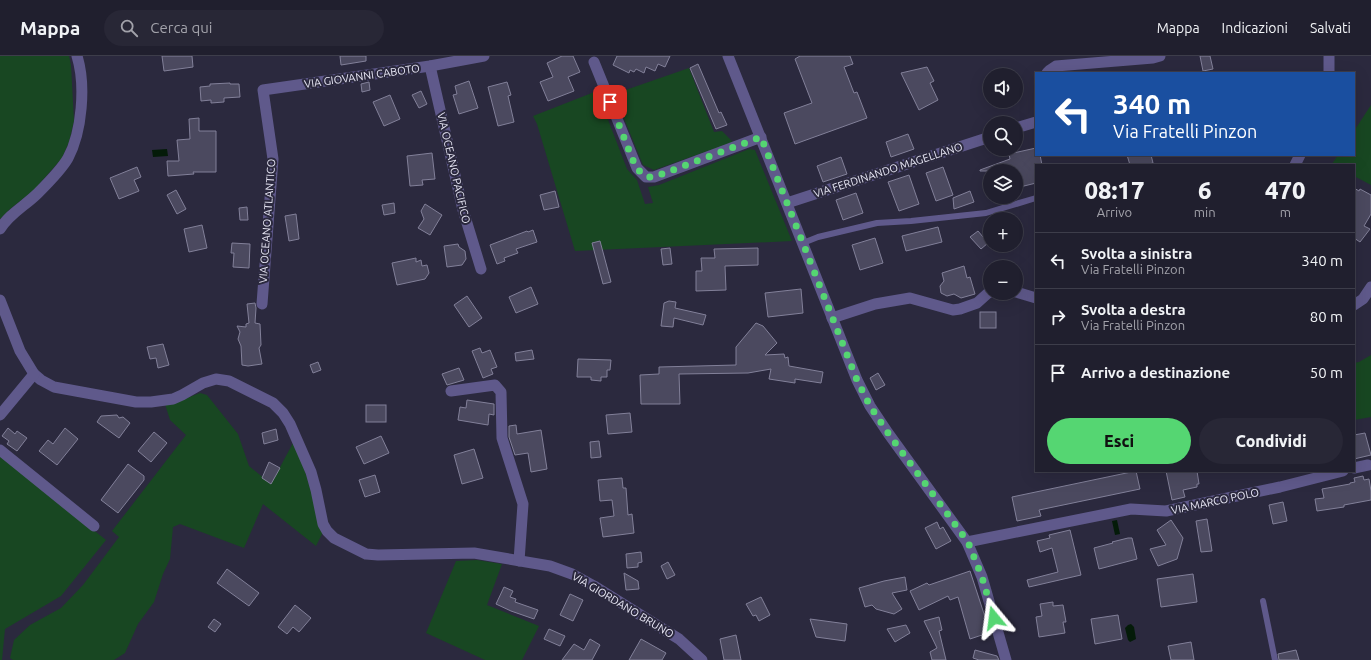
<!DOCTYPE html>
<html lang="it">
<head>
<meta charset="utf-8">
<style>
	:root { --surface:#201f2e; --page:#282736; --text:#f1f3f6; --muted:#a2a2aa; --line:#3d3d4a; --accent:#55d672 }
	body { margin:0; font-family:Ubuntu,sans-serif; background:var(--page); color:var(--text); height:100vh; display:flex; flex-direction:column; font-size:15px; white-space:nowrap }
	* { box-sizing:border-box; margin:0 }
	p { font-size:13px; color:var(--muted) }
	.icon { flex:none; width:22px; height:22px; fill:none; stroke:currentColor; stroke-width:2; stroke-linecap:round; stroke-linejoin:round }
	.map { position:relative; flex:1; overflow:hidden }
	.details { position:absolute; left:1035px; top:108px; width:320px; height:308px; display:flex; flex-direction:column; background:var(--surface); border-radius:0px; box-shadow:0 4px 16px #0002,0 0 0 1px var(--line) }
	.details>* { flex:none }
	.top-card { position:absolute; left:1035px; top:16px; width:320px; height:84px; border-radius:0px; box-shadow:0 4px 16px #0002,0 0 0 1px var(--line); background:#1a4fa0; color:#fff; overflow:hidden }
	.buttons { position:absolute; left:983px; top:12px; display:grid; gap:8px }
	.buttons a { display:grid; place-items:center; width:40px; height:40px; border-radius:50%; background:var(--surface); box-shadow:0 4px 16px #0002,0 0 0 1px var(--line); font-size:20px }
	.pin { position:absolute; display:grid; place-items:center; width:34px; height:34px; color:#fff; margin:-17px; border-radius:8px; box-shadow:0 2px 6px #0006 }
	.me { position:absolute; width:44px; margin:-22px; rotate:344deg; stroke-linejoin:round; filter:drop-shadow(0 0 3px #0008) }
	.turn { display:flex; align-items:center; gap:14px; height:84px; padding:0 12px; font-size:18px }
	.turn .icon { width:52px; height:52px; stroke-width:2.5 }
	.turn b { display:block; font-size:28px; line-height:34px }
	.eta { display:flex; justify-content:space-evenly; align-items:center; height:68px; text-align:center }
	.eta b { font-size:24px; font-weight:800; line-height:28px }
	.action { display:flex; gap:8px; margin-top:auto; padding:8px 12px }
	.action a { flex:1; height:46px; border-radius:24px; background:var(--accent); color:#111; font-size:16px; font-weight:800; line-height:46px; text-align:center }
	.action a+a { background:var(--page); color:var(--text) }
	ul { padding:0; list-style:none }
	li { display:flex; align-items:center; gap:12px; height:56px; padding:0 12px; border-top:1px solid var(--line) }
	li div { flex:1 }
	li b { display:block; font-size:15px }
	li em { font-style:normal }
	header { display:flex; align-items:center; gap:24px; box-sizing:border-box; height:56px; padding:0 20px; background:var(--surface); border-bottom:1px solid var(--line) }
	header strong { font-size:19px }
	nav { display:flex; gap:22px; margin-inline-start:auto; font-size:14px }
	.search { width:280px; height:36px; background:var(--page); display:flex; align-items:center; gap:10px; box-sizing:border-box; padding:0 14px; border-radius:22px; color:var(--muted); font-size:15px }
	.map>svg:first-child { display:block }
</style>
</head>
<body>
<header>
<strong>Mappa</strong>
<div class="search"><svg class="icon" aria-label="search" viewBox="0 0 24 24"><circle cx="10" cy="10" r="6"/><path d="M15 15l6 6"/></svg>Cerca qui</div>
<nav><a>Mappa</a><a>Indicazioni</a><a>Salvati</a></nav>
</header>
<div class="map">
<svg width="1371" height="604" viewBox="0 0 1371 604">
	<rect width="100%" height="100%" fill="#2b293e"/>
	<g fill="#184722">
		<path d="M0 0H69L71 9 74 65 69 86 62 102 34 134 10 153 0 163Z"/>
		<path d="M689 12 714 76 722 75 733 86 654 114 643 109 614 38Z"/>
		<path d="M597 35 627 113 637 124 645 148 653 147 648 131 659 129 749 93 755 94 792 185 575 195 537 68 533 60Z"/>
		<path d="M1371 49V129L1354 120V109L1332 108 1338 99H1354V75Z"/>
		<path d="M1371 299V361L1354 364V307L1359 306Z"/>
		<path d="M200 337 207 339 238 378 249 410 271 428 294 385 305 415 323 476 316 490 263 448 244 492 180 468 173 471 170 503 163 518 154 546 138 568 125 597 114 604H13L10 602 14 584 30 569 61 552 83 529 119 481 112 475 186 379 170 364 165 348 179 345Z"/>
		<path d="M0 399 106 484 61 540 5 573 2 604H0Z"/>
		<path d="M477 504 502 508 487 549 539 570 522 604H485L426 577 456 505Z"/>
	</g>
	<g fill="#041b09">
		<path d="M167 93 168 100 153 101 152 94Z"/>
		<path d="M1117 464 1120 478 1115 479 1112 465Z"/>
		<path d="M1131 568 1134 571 1136 583 1130 586 1128 584 1125 572 1128 569Z"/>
	</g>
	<g fill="#4b495f" stroke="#828099">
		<path d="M162 0H192L193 11 164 15Z"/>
		<path d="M340 0H366V5L341 9Z"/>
		<path d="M562 0H573L580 16 568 21 574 35 548 45 540 26 553 21 547 7Z"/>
		<path d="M617 0H670L665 11 658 8 655 15 646 11 644 17 636 13 634 16 630 14 629 17 613 9Z"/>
		<path d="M800 0H850L853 8 844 11 854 37 857 36 867 62 795 88 784 57 812 47 795 3Z"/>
		<path d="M1200 0H1210L1213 13 1203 15Z"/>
		<path d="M698 8 719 57 721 56 727 69 716 73 690 12Z"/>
		<path d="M927 11 934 25 930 27 938 44 919 54 901 17Z"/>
		<path d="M469 25 478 52 459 58 453 39 457 38 455 30Z"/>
		<path d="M369 26 370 34 362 36 361 28Z"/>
		<path d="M507 26 511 39 508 40 514 66 498 70 488 31Z"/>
		<path d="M230 27V28H239L240 41 224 42V46L211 47V44L201 45 200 31 210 30V28Z"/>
		<path d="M421 35 427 48 419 52 412 39Z"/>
		<path d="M390 39 400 63 384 70 373 46Z"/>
		<path d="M199 62V75H216V116H193L194 118 168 120 167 105H179L177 84 190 83 189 63Z"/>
		<path d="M908 78 914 93 891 101 886 86Z"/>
		<path d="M1036 92V99H1040L1042 109H1036V127L1016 132V115H980V114L1010 103 1009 98Z"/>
		<path d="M432 97 435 123 422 124 423 129 410 130 407 100Z"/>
		<path d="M1127 99H1151L1153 107 1144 109H1130Z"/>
		<path d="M841 101 847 118 823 126 817 110Z"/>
		<path d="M137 111 141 121 134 124 139 135 119 143 110 122Z"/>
		<path d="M943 111 953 139 936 145 926 117Z"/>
		<path d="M909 119 919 148 899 155 888 126Z"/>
		<path d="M1354 132 1359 135 1360 133 1371 139V158L1364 170 1370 173 1360 186 1354 182Z"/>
		<path d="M176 134 186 153 177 158 167 139Z"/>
		<path d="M555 135 559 151 544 154 540 139Z"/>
		<path d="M970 135 974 146 954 153 953 142Z"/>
		<path d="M856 137 863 157 843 164 836 144Z"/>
		<path d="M394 147 395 157 384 159 382 149Z"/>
		<path d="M425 148 442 159 430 179 418 172 424 163 421 155Z"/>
		<path d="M247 151 248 164H240L239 152Z"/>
		<path d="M296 158 299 183 289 185 285 160Z"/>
		<path d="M202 169 207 192 189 196 184 173Z"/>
		<path d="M938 171 942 186 906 195 902 180Z"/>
		<path d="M533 174 537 186 516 193 518 197 504 202 505 205 497 208 490 189 527 175 528 176Z"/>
		<path d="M978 175 988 187 981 193 970 181Z"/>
		<path d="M875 182 883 207 860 214 852 189Z"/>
		<path d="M600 185 611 226 603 228 592 187Z"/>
		<path d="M232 187 250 188 249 212 233 211 234 197H231Z"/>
		<path d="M458 188 459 191 465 195 466 203 462 209 447 211 444 190Z"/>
		<path d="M670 192 672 208 663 209 661 193Z"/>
		<path d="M758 192V209L725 210 726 234 696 235V215H702L701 202H715L714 193Z"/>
		<path d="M416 202V206L421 204 422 210 427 209 429 217 425 223 397 229 392 207Z"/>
		<path d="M964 210 967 222 970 221 975 238 961 242 954 238 947 240 941 237 940 230 944 225 942 217Z"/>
		<path d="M531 231 538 248 516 257 509 241Z"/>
		<path d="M801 233 803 257 768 261 765 237Z"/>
		<path d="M467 240 482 262 469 271 454 249Z"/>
		<path d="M669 245 676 246 675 252 706 259 703 269 674 262 673 271 661 270 664 247Z"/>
		<path d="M255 247 256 252 255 267 260 268 261 289 259 292 262 308 248 310 242 309 241 290 238 283 240 276 237 270 246 271V268L249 267 247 248Z"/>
		<rect x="980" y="256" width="16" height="16"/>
		<path d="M756 267 763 270 777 287 765 299 784 298 785 302 788 301 789 310 823 316 821 327 795 323V327L769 323 771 313 748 317 679 318 680 348H641L640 319 659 318V311L736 309V291Z"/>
		<path d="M163 288 169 309 158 312 156 302 150 303 147 291Z"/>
		<path d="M480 292 482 297 490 294 497 311 491 313 493 318 483 322 472 295Z"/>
		<path d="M532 294 534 303 516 305 515 297Z"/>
		<path d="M578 303 611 304 610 314H607V321H601V325L591 324V321H577Z"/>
		<path d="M318 306 321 314 313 317 310 309Z"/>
		<path d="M459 312 464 324 447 329 442 318Z"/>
		<path d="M878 317 885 329 876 334 870 322Z"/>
		<path d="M467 344 494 348V359L489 358 488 369 458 364 460 351 466 352Z"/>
		<rect x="366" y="349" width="20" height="17"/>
		<path d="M630 357 632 376 608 378 606 359Z"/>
		<path d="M117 359 119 362 123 361 130 367 119 382 97 366 101 360Z"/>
		<path d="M516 369 517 378 541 374 547 413 531 416 528 397 515 399 509 381V370Z"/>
		<path d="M8 372 15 378 17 375 27 382 17 395 7 388 9 385 2 380Z"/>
		<path d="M65 372 78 383 57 409 39 395 48 384 53 388Z"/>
		<path d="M276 373 278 384 264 388 262 377Z"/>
		<path d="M154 376 167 387 151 406 138 395Z"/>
		<path d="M1365 377 1371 399 1354 403V379Z"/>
		<path d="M381 380 389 397 364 408 356 391Z"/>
		<path d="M599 385 601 401 591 402 590 386Z"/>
		<path d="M474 393 483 422 462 428 454 399Z"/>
		<path d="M269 406 280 412 271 428 262 422Z"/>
		<path d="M128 408 144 420V424L118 457 101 444Z"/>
		<path d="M1136 415 1140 433 1039 454 1041 460 1017 465 1012 441Z"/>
		<path d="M1166 415H1197L1199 428H1197V431L1183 434 1185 441 1172 444Z"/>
		<path d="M375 419 380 436 365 441 359 424Z"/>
		<path d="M1363 420 1364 424 1369 423 1371 435V444L1344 449V451L1317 455 1315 443 1324 442 1322 433 1350 428V427L1355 426 1354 422Z"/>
		<path d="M622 422 623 432H626L628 459 632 458 634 477 603 481 600 462 614 460 612 444 600 445 598 424Z"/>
		<path d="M1283 446 1287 465 1273 468 1269 449Z"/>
		<path d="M1207 463 1212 495 1201 496 1196 465Z"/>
		<path d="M1171 464 1183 482 1177 503 1158 510 1150 493 1166 489 1157 474Z"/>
		<path d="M937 466 940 473 943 471 951 485 936 493 925 472Z"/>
		<path d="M1070 474 1081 519 1029 531 1027 524 1058 516 1052 492 1040 496 1037 485 1050 482 1049 479Z"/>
		<path d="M1128 482H1132L1137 503 1099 513 1094 492 1113 487 1112 486Z"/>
		<path d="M641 496 642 506 638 507V511L627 512 626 498Z"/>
		<path d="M668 506 675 519 667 523 661 510Z"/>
		<path d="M227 513 259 537 249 550 217 527Z"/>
		<path d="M970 515 988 570 983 571 985 578 970 583 958 541 950 544 948 540 919 554 910 535 927 527 929 529Z"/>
		<path d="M624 517 638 525 639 533 626 534Z"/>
		<path d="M1193 518 1197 546 1161 551 1157 523Z"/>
		<path d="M905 521 907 534 892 537 902 553 894 558 876 553 872 549 865 551 859 532 884 525Z"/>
		<path d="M504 531 513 535 510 541 516 543 515 546 538 554 534 563 511 555 496 548Z"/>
		<path d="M570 538 583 544 573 565 560 559Z"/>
		<path d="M761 541 770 559 759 565 756 559 753 560 746 548Z"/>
		<path d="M1053 546V550L1063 549 1066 566H1063L1065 577 1039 581 1036 561 1042 560 1040 548Z"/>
		<path d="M295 549 311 562 299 576 293 571 287 578 278 571Z"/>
		<path d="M1118 559 1122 583 1095 588 1091 563Z"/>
		<path d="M939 561 942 574 939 575 946 604H932L930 596 937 592 924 565Z"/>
		<path d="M214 563 221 568 215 576 208 571Z"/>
		<path d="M810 563 847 568 845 585 816 581Z"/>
		<path d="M906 569 910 577 895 586 887 573Z"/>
		<path d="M549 573 565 580 560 590 544 583Z"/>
		<path d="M736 579 741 604H724L720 583Z"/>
		<path d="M590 583 600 589 592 604H562L574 588 584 594Z"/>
		<path d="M641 583 666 597 662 604H629Z"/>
		<path d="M1191 586 1194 604H1171L1168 590Z"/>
		<path d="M975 594 997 600 999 604H979L973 602Z"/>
		<path d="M1296 594 1299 604H1279L1278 598Z"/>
	</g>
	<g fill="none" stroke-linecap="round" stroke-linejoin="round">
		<g stroke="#5f598b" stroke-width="6">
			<path d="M803 187 818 181 877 167 911 165 986 157 1036 142"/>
			<path d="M1263 545 1275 604"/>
		</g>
		<g stroke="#5f598b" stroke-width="11">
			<path d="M594 6 637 112 646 121H654L761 81"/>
			<path d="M430 10 463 154 481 213"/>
			<path d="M1047 17 1050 14 1056 10 1153 2 1160 0"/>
			<path d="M1329 17V0"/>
			<path d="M1016 72 1036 66"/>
			<path d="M1295 109 1300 99"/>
			<path d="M787 147 990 81"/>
			<path d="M0 173C10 157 25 150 38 137 45 130 63 111 68 102 82 76 86 29 77 0"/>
			<path d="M1016 236 1036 242"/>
			<path d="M0 244 20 295 34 318 41 324 54 331 136 346H151L173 343 182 339 203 327 216 323 229 325 273 347 283 357 290 368 311 416 316 434 323 468 327 475 334 482 366 498 378 499 474 497 550 510 572 518 594 530 679 583 702 604"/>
			<path d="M262 248 273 103 263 34 430 10 484 0"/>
			<path d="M1354 249 1363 243 1371 231"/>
			<path d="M832 262 875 248 910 242 953 254 960 253 977 247 987 238 990 236"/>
			<path d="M451 335 495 329 501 336 502 382 523 448 519 505"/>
			<path d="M0 359 34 318"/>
			<path d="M0 394 94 470"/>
			<path d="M1354 412 1368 409"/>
			<path d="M967 486 1131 453 1166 455 1280 431 1343 415"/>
		</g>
		<path stroke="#5f598b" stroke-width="11" d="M728 0 857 324 870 350 888 377 967 486 982 521 1006 604"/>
	</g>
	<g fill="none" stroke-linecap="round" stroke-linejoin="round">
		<path stroke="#55d672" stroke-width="7" stroke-dasharray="0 12.6" d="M610 46 636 112 646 121H654L761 81 857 324 870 350 888 377 968 486 982 521 994 562"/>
	</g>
	<g text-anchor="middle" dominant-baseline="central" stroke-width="4" stroke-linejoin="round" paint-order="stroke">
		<g font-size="11" fill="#e9e8f6" stroke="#2b293e">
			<text transform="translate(362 20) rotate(-8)">VIA GIOVANNI CABOTO</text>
			<text transform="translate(454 112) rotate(77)">VIA OCEANO PACIFICO</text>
			<text transform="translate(888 114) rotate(-18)">VIA FERDINANDO MAGELLANO</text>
			<text transform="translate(267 165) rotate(-86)">VIA OCEANO ATLANTICO</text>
			<text transform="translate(1215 445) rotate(-12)">VIA MARCO POLO</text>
			<text transform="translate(623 549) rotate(31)">VIA GIORDANO BRUNO</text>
		</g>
	</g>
</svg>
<div class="buttons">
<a><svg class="icon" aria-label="sound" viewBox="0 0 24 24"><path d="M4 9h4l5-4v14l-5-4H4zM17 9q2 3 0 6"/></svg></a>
<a><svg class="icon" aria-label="search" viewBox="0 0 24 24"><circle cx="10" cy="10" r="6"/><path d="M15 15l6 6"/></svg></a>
<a><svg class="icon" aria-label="layers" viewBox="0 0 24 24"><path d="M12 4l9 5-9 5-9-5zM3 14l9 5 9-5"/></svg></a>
<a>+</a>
<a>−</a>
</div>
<div class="pin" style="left:610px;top:46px;background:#d93025"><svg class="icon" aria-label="arrive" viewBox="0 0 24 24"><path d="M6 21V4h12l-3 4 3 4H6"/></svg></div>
<svg class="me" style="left:994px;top:562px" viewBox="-20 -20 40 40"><path d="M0-17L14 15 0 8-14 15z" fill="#55d672" stroke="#fff" stroke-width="4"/></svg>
<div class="top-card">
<div class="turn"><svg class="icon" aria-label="left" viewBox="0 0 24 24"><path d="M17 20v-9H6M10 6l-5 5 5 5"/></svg><div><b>340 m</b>Via Fratelli Pinzon</div></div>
</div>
<section class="details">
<div class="eta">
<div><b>08:17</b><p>Arrivo</p></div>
<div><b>6</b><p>min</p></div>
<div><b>470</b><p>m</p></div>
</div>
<ul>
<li><svg class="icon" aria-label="left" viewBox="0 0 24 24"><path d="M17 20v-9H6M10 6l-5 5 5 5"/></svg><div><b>Svolta a sinistra</b><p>Via Fratelli Pinzon</p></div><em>340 m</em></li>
<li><svg class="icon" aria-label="right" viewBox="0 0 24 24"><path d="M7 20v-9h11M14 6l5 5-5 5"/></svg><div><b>Svolta a destra</b><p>Via Fratelli Pinzon</p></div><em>80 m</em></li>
<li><svg class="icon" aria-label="arrive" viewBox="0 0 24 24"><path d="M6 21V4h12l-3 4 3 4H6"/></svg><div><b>Arrivo a destinazione</b></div><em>50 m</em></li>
</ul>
<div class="action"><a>Esci</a><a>Condividi</a></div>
</section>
</div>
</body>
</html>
